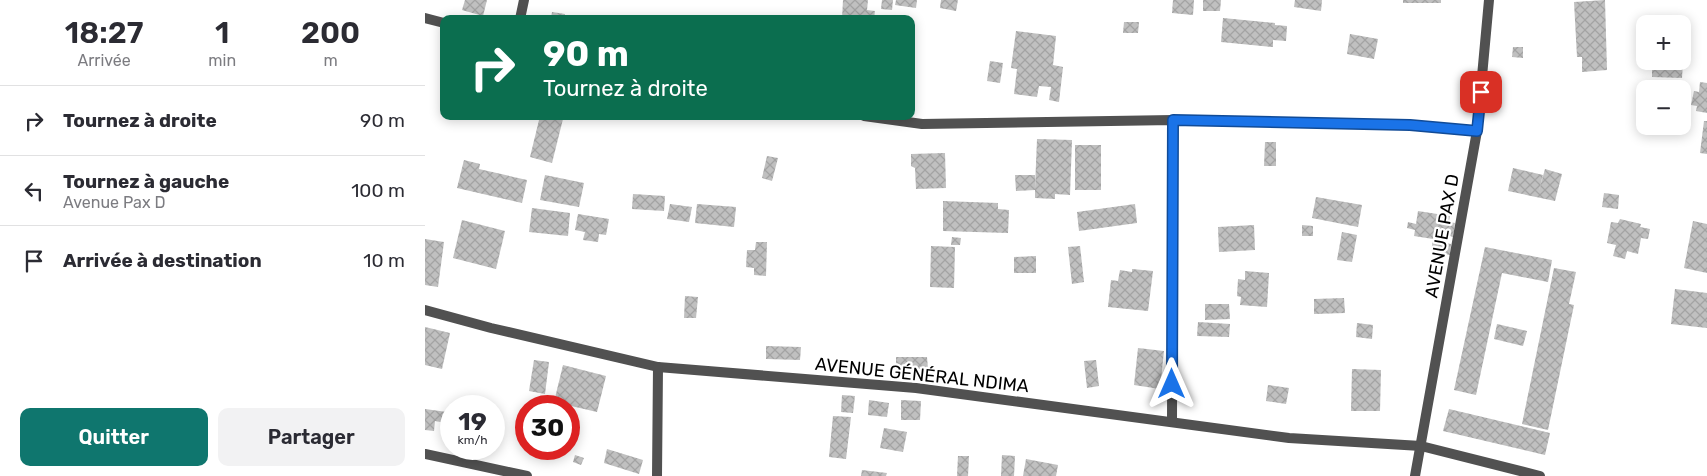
<!DOCTYPE html>
<html lang="fr">
<head>
<meta charset="utf-8">
<style>
	:root { --surface:#fff; --page:#f2f2f3; --text:#2b2b33; --muted:#7c7c81; --line:#e1e1e2; --accent:#0f766e }
	body { margin:0; font-family:Rubik,sans-serif; background:var(--page); color:var(--text); height:100vh; display:flex; flex-direction:column; font-size:19px; white-space:nowrap }
	* { box-sizing:border-box; margin:0 }
	p { font-size:16px; color:var(--muted) }
	.icon { flex:none; width:28px; height:28px; fill:none; stroke:currentColor; stroke-width:2; stroke-linecap:round; stroke-linejoin:round }
	.map { position:relative; flex:1; overflow:hidden }
	.panel { display:flex; flex-direction:column; background:var(--surface); width:425px }
	.panel>* { flex:none }
	.hud { position:absolute; left:15px; top:15px; width:475px; height:105px; border-radius:10px; box-shadow:0 2px 12px #0003; background:#0b6e4f; color:#fff; overflow:hidden }
	.tools { position:absolute; left:1211px; top:15px; display:grid; gap:10px }
	.tools a { display:grid; place-items:center; width:55px; height:55px; border-radius:10px; background:var(--surface); box-shadow:0 2px 12px #0003; font-size:25px }
	.speed { position:absolute; left:15px; top:395px; display:flex; gap:10px; font-size:25px; font-weight:700; text-align:center }
	.speed>* { display:grid; place-content:center; width:65px; height:65px; border-radius:50%; background:var(--surface); box-shadow:0 2px 12px #0003; line-height:1 }
	.speed small { font-size:12px; font-weight:400 }
	.speed .limit { border:8px solid #d22; background:#fff; color:#111 }
	.pin { position:absolute; display:grid; place-items:center; width:42px; height:42px; color:#fff; margin:-21px; border-radius:10px; box-shadow:0 2px 8px #0006 }
	.me { position:absolute; width:55px; margin:-28px; rotate:0deg; stroke-linejoin:round; filter:drop-shadow(0 0 4px #0008) }
	.turn { display:flex; align-items:center; gap:18px; height:105px; padding:0 20px; font-size:22px }
	.turn .icon { width:65px; height:65px; stroke-width:2.5 }
	.turn b { display:block; font-size:35px; line-height:42px }
	.eta { display:flex; justify-content:space-evenly; align-items:center; height:85px; text-align:center }
	.eta b { font-size:30px; font-weight:600; line-height:35px }
	.action { display:flex; gap:10px; margin-top:auto; padding:10px 20px }
	.action a { flex:1; height:58px; border-radius:10px; background:var(--accent); color:#fff; font-size:20px; font-weight:600; line-height:58px; text-align:center }
	.action a+a { background:var(--page); color:var(--text) }
	ul { padding:0; list-style:none }
	li { display:flex; align-items:center; gap:15px; height:70px; padding:0 20px; border-top:1px solid var(--line) }
	li div { flex:1 }
	li b { display:block; font-size:19px }
	li em { font-style:normal }
	main { display:flex; flex:1; min-height:0 }
	.map>svg:first-child { display:block }
</style>
</head>
<body>
<main>
<section class="panel">
<div class="eta">
<div><b>18:27</b><p>Arrivée</p></div>
<div><b>1</b><p>min</p></div>
<div><b>200</b><p>m</p></div>
</div>
<ul>
<li><svg class="icon" aria-label="right" viewBox="0 0 24 24"><path d="M7 20v-9h11M14 6l5 5-5 5"/></svg><div><b>Tournez à droite</b></div><em>90 m</em></li>
<li><svg class="icon" aria-label="left" viewBox="0 0 24 24"><path d="M17 20v-9H6M10 6l-5 5 5 5"/></svg><div><b>Tournez à gauche</b><p>Avenue Pax D</p></div><em>100 m</em></li>
<li><svg class="icon" aria-label="arrive" viewBox="0 0 24 24"><path d="M6 21V4h12l-3 4 3 4H6"/></svg><div><b>Arrivée à destination</b></div><em>10 m</em></li>
</ul>
<div class="action"><a>Quitter</a><a>Partager</a></div>
</section>
<div class="map">
<svg width="1282" height="476" viewBox="0 0 1282 476">
	<defs>
		<pattern id="building-cross-hatch" width="8" height="8" patternUnits="userSpaceOnUse" patternTransform="scale(1.25)"><rect width="8" height="8" fill="#c0c0c0"/><path d="M0 0l8 8M0 8l8-8" fill="none" stroke="#a3a3a3"/></pattern>
	</defs>
	<rect width="100%" height="100%" fill="#fff"/>
	<g fill="url(#building-cross-hatch)">
		<path d="M40 0H62L58 16 37 10Z"/>
		<path d="M418 0H443L442 10 450 11 449 19H417Z"/>
		<path d="M457 0H468L467 10 456 9Z"/>
		<path d="M471 0H492L491 8 470 5Z"/>
		<path d="M516 0H533L531 11 515 8Z"/>
		<path d="M748 0H769L768 15 747 13Z"/>
		<path d="M778 0H796L795 11H778Z"/>
		<path d="M870 0H897L896 11 869 7Z"/>
		<rect x="978" y="0" width="38" height="3"/>
		<path d="M1180 0 1182 70 1157 72V57H1152L1149 2Z"/>
		<path d="M127 12 140 14V19H126Z"/>
		<path d="M798 18 850 23V25L862 26 861 41 848 40V47L796 42Z"/>
		<path d="M699 22H714L713 33H698Z"/>
		<path d="M591 31 631 36 628 65 638 67 634 102 624 100 626 87 614 86 612 97 589 94 592 69 586 68Z"/>
		<path d="M925 34 953 39 949 59 922 54Z"/>
		<path d="M1088 47H1098V58L1087 57Z"/>
		<path d="M565 61 578 63 575 83 562 81Z"/>
		<path d="M1227 61H1258L1257 78 1227 77Z"/>
		<path d="M1275 82 1282 83V113L1271 111 1272 106 1266 105 1269 91 1274 92Z"/>
		<path d="M115 116 138 119 127 163 105 157Z"/>
		<path d="M1279 121H1282V154L1275 153Z"/>
		<path d="M612 139 647 140 645 195 630 194V199L610 198V190L591 191 590 175H610V188Z"/>
		<path d="M840 142H851V166H839Z"/>
		<rect x="650" y="145" width="26" height="45"/>
		<path d="M520 153 521 188 491 189 490 168 486 166V154Z"/>
		<path d="M342 156 353 158 347 181 337 178Z"/>
		<path d="M39 160 55 164 54 169 102 180 97 203 32 188Z"/>
		<path d="M1088 168 1118 175 1113 194 1120 169 1137 174 1130 201 1083 191Z"/>
		<path d="M120 175 159 183 154 207 115 200Z"/>
		<path d="M1179 193 1194 195 1193 209 1177 207Z"/>
		<path d="M208 194 240 196 239 211 207 209Z"/>
		<path d="M891 197 937 205 933 227 887 218Z"/>
		<path d="M518 201 573 203V209L584 210 583 233 518 231Z"/>
		<path d="M245 204 267 207 264 222 242 219Z"/>
		<path d="M272 204 311 207 309 227 270 223Z"/>
		<path d="M710 204 712 223 654 231 652 212Z"/>
		<path d="M107 208 145 213 143 236 104 232Z"/>
		<path d="M993 211 1025 216 1024 222 1030 223 1028 237 1022 235 1021 243 1026 244 1025 255 1006 252 1008 239 989 236 990 230 982 228 983 222 991 224Z"/>
		<path d="M153 214 184 219 181 235 174 234 173 242 158 240 160 232 150 230Z"/>
		<path d="M1195 219 1216 224 1215 227 1225 229 1223 239 1216 238 1213 254 1202 251 1200 259 1188 256 1191 245 1182 243 1186 222 1193 223Z"/>
		<path d="M37 220 80 231 71 269 28 258Z"/>
		<path d="M1268 221 1282 224V273L1259 268Z"/>
		<path d="M829 225 830 250 794 252 793 227Z"/>
		<path d="M877 225 888 226V236H877Z"/>
		<path d="M917 232 932 235 927 262 912 260Z"/>
		<path d="M527 237 536 238 535 245H526Z"/>
		<path d="M0 239 19 242 13 287 0 285Z"/>
		<path d="M331 242H342L341 276 329 275V268L321 267 322 250H330Z"/>
		<path d="M506 246 530 247 529 288 505 287Z"/>
		<path d="M655 246 659 282 647 284 643 247Z"/>
		<path d="M1060 247 1127 260 1123 282 1077 273 1051 395 1029 390Z"/>
		<path d="M611 256V273H589V257Z"/>
		<path d="M1129 268 1151 272 1144 304 1149 305 1123 430 1097 424Z"/>
		<path d="M707 269 728 271 723 311 683 307 686 280 693 281 695 270 707 272Z"/>
		<path d="M820 271 844 273 842 307 815 305 816 297 812 296 813 279 820 280Z"/>
		<path d="M1250 289 1282 293V328L1246 324Z"/>
		<path d="M260 296 273 297 271 318H259Z"/>
		<path d="M919 298 920 313 889 314V299Z"/>
		<path d="M780 304H804L805 319 780 320Z"/>
		<path d="M773 322 805 324 804 337 772 336Z"/>
		<path d="M932 323 948 325 947 339 931 337Z"/>
		<path d="M1072 324 1102 331 1098 346 1069 339Z"/>
		<path d="M0 327 25 333 17 369 0 365Z"/>
		<path d="M341 346 376 347 375 360 341 359Z"/>
		<path d="M713 348 739 351 735 389 709 385Z"/>
		<path d="M471 357H502L503 369H471Z"/>
		<path d="M109 360 124 362 120 394 104 391Z"/>
		<path d="M671 360 674 386 662 388 659 361Z"/>
		<path d="M138 365 181 376 172 412 129 402Z"/>
		<path d="M927 369 956 370 955 411H926Z"/>
		<path d="M843 385 864 388 861 404 841 401Z"/>
		<path d="M417 395 430 396 428 413 416 412Z"/>
		<path d="M444 400 464 403 462 417 443 415Z"/>
		<path d="M476 400 496 401 495 420H476Z"/>
		<path d="M0 409 22 412 21 423 10 421 9 431 0 430Z"/>
		<path d="M1024 409 1125 433 1120 455 1018 431Z"/>
		<path d="M408 416 426 417 421 459 404 457Z"/>
		<path d="M459 428 482 432 478 452 455 448Z"/>
		<path d="M182 449 218 460 214 474 179 463Z"/>
		<path d="M150 455 159 458 156 465 148 462Z"/>
		<path d="M577 455 590 456 589 476H576Z"/>
		<path d="M533 456H544L543 476H532Z"/>
		<path d="M601 459 633 465 631 476H598Z"/>
		<path d="M437 470 462 473 461 476H436Z"/>
	</g>
	<g fill="none" stroke-linecap="round" stroke-linejoin="round">
		<g stroke="#515151" stroke-width="10">
			<path d="M0 18 19 23"/>
			<path d="M95 19 99 0"/>
			<path d="M439 116 497 124 748 120 985 125 1052 131"/>
			<path d="M0 310 66 328 233 367 491 388 864 438 996 446 1115 476"/>
			<path d="M747 422 748 120"/>
			<path d="M0 454 102 476"/>
			<path d="M232 476 233 367"/>
			<path d="M990 476 1052 131 1064 0"/>
		</g>
	</g>
	<g fill="none" stroke-linecap="round" stroke-linejoin="round">
		<defs>
			<path id="route" d="M747 384 748 120 985 125 1052 131 1056 92"/>
		</defs>
		<use href="#route" stroke="#114b97" stroke-width="12"/>
		<use href="#route" stroke="#1a73e8" stroke-width="9"/>
	</g>
	<g text-anchor="middle" dominant-baseline="central" stroke-width="4.5" stroke-linejoin="round" paint-order="stroke">
		<g font-size="18" fill="#000" stroke="#fff">
			<text transform="translate(1017 236) rotate(-80)">AVENUE PAX D</text>
			<text transform="translate(497 375) rotate(6)">AVENUE GÉNÉRAL NDIMA</text>
		</g>
	</g>
</svg>
<div class="tools">
<a>+</a>
<a>−</a>
</div>
<div class="speed"><div>19<small>km/h</small></div><div class="limit">30</div></div>
<div class="pin" style="left:1056px;top:92px;background:#d93025"><svg class="icon" aria-label="arrive" viewBox="0 0 24 24"><path d="M6 21V4h12l-3 4 3 4H6"/></svg></div>
<svg class="me" style="left:747px;top:384px" viewBox="-20 -20 40 40"><path d="M0-17L14 15 0 8-14 15z" fill="#1a73e8" stroke="#fff" stroke-width="4"/></svg>
<div class="hud">
<div class="turn"><svg class="icon" aria-label="right" viewBox="0 0 24 24"><path d="M7 20v-9h11M14 6l5 5-5 5"/></svg><div><b>90 m</b>Tournez à droite</div></div>
</div>
</div>
</main>
</body>
</html>
